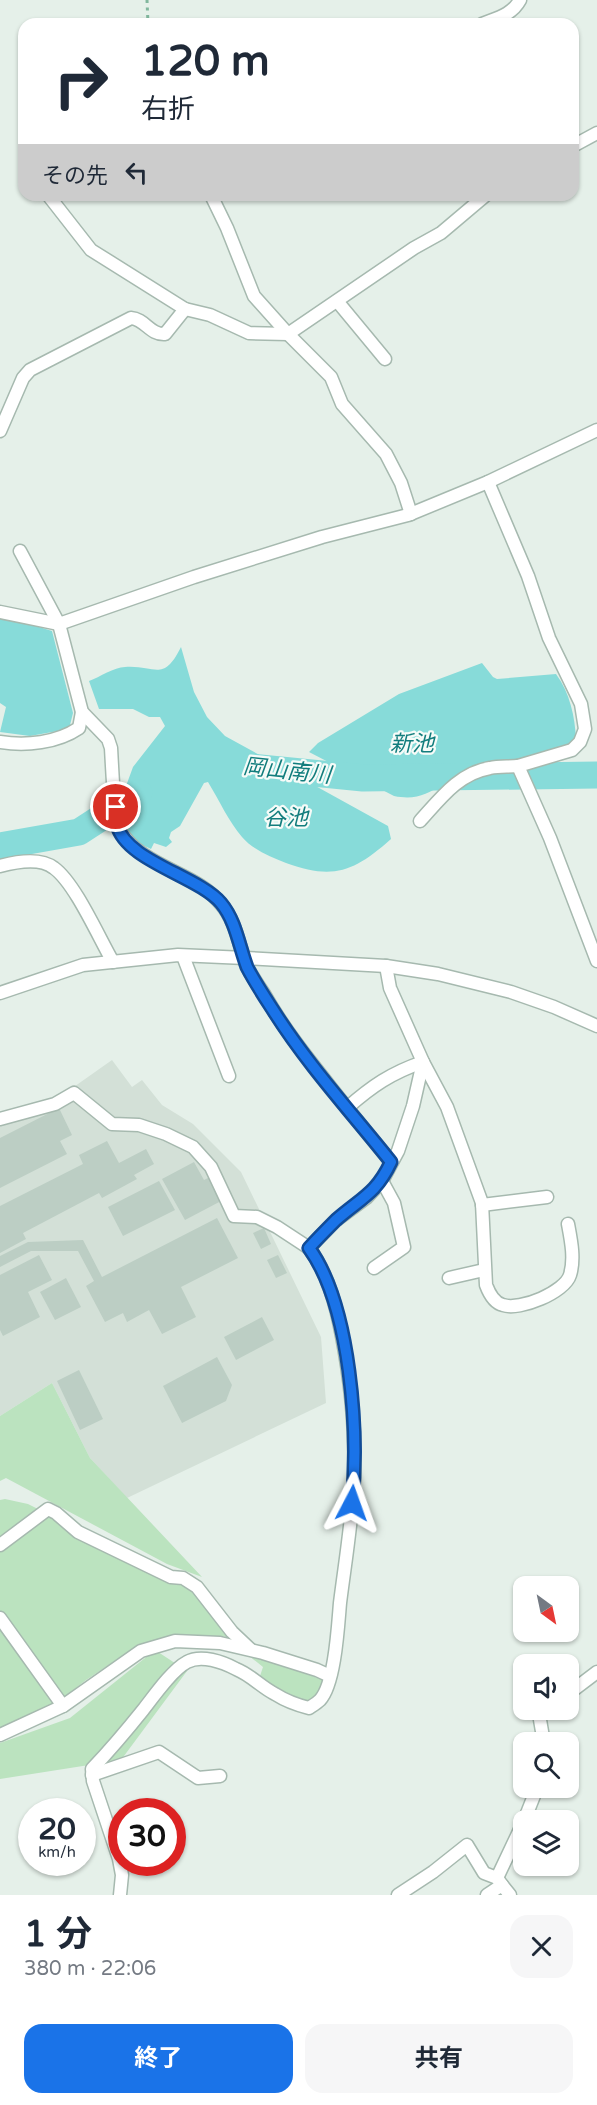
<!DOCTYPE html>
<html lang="ja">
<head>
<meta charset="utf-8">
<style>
	:root { --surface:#fff; --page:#f6f6f7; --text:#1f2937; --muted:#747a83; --accent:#1a73e8 }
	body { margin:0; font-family:"Varela Round","Noto Sans JP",sans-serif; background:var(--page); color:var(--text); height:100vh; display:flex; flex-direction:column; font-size:22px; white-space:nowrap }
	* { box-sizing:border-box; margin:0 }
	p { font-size:20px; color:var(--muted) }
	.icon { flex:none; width:33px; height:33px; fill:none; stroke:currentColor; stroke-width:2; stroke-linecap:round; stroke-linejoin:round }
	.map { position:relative; height:1895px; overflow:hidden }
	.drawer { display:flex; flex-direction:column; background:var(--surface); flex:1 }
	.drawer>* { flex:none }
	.guide { position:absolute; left:18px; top:18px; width:561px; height:183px; border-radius:18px; box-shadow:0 2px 4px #0004; background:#fff; color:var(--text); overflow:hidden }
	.needle { width:39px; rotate:147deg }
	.tools { position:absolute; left:513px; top:1576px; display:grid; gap:12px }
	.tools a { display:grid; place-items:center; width:66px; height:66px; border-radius:12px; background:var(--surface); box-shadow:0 2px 4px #0004; font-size:30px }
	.speed { position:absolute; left:18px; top:1798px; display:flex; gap:12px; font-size:30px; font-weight:700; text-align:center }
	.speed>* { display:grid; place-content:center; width:78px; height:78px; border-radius:50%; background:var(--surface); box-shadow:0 2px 4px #0004; line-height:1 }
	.speed small { font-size:15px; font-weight:400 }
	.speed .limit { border:9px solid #d22; background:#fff; color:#111 }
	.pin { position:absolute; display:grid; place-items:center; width:51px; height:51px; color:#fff; margin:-26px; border:3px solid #fff; border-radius:50%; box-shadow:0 2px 6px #0007 }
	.me { position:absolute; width:66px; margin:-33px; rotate:4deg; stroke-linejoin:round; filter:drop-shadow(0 0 4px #0008) }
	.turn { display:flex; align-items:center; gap:21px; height:126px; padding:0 24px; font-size:27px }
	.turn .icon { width:78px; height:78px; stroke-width:2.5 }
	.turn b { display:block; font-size:42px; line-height:51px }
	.then { display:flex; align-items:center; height:57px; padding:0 24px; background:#0003; gap:12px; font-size:22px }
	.round { display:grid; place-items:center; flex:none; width:63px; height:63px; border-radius:18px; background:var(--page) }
	.head { display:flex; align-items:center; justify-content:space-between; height:102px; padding:0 24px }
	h1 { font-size:36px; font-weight:700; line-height:45px }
	.primary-button { display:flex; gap:12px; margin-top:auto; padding:12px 24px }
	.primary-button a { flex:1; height:69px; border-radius:18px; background:var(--accent); color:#fff; font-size:24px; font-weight:700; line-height:69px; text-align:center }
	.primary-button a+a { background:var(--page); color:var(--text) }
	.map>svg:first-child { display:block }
</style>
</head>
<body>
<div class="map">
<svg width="597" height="1895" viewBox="0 0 597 1895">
	<rect width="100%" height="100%" fill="#e5f0e9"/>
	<path fill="#d3e0d7" d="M112 1060 132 1087 142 1080 162 1105 193 1124 241 1172 321 1337 326 1403 127 1498 90 1458 52 1383 0 1416V1114L61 1096Z"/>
	<g fill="#bbe3bf">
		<path d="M52 1383 90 1458 202 1577 167 1564 6 1478 0 1481V1416Z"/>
		<path d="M5 1499 28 1504 52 1516 194 1590 271 1660 325 1681 320 1694 306 1705 276 1693 260 1676 263 1667 224 1636H173L139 1645 86 1680 57 1703 0 1731V1500Z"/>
		<path d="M155 1650 187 1671 121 1760 0 1779V1743L70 1718Z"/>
	</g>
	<g fill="#87dbd9">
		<path d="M7 617 52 631 73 713 69 729 30 736 0 732 6 707 0 703V619Z"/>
		<path d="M181 647 194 692 207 717 225 736 388 826 391 839C354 872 333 880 286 863 271 857 253 850 242 837 229 822 219 800 208 782L204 783 180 826 171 832 169 838 172 842 166 847 154 843 151 849 132 840 121 824 122 797 133 767 165 726 160 717H149L133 709H99L89 681C100 677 114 667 125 667 156 665 163 683 181 647Z"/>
		<path d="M482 663 493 677 497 679 556 674C570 693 575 717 576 739L570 746C553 751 534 757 516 760 502 763 487 760 474 765 443 777 432 804 394 796L309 752 318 743 399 694Z"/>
	</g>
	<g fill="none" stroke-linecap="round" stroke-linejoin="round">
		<g stroke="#87dbd9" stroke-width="27">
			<path d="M252 767 363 778 597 775"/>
			<path d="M0 846 79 832 139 793"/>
		</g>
	</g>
	<g fill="#bccec4">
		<path d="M59 1108 72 1135 60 1141 67 1154 0 1188V1138Z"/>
		<path d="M107 1141 119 1163 146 1149 154 1164 134 1175 137 1179 102 1198 99 1193 23 1233 26 1239 0 1253V1206L83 1164 79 1155Z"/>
		<path d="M194 1162 204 1180 210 1177 223 1200 185 1220 162 1179Z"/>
		<path d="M159 1181 175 1210 123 1236 108 1207Z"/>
		<path d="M217 1218 238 1258 181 1287 196 1317 162 1334 149 1310 127 1322 123 1313 105 1322 86 1286 94 1281 78 1251H31L0 1267V1256L28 1242 83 1240 102 1277Z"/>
		<path d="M264 1228 271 1244 261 1249 253 1233Z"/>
		<path d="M39 1255 52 1280 28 1292 40 1317 3 1336 0 1330V1275Z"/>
		<path d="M278 1255 287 1273 276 1278 267 1260Z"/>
		<path d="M66 1278 81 1307 55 1320 40 1292Z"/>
		<path d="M262 1317 274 1340 236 1360 224 1337Z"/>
		<path d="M217 1357 232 1385 226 1401 182 1423 163 1386Z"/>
		<path d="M79 1370 103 1419 80 1430 57 1381Z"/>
	</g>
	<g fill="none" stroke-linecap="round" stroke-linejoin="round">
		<defs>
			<g id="minor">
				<path d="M482 24C497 18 512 15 520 0"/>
				<path d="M573 146 597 133"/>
				<path d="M48 195 91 250 185 309 210 315 249 333 288 334 414 248 441 233 486 195"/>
				<path d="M211 195 227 228 254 296 288 334 331 377 342 404 386 454 401 483 411 514"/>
				<path d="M337 301 385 359"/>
				<path d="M0 431 23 378 30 370 131 318C145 319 150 335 165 334L185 309"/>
				<path d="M488 482 528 576 549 638 581 704 585 729 580 742 572 750 518 766 550 838 597 961"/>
				<path d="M20 551 59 624 82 712 108 739 111 748C112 763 114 820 119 829 143 869 195 871 221 904 236 921 239 946 247 967 252 976 258 985 264 994 287 1035 318 1071 347 1108 372 1086 391 1073 423 1062L447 1107 482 1203 486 1285C489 1293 494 1303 503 1305 520 1311 565 1292 570 1275 575 1259 571 1240 568 1224"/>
				<path d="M0 612 59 624 194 577 322 537 408 515 488 482 597 430"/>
				<path d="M0 742C26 746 57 743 79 728L82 712"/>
				<path d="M420 821C440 799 459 773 490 768 499 766 509 767 518 766"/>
				<path d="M0 866C15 862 40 857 54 868 75 883 99 938 113 962"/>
				<path d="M183 956 229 1076"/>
				<path d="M0 993 83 965 178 955 245 958 386 966 438 974 511 992 554 1007 597 1026"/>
				<path d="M347 1108 391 1162"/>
				<path d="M0 1119 55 1104 74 1093 112 1124 139 1125 166 1134 193 1147 211 1167 234 1216 257 1217 277 1227 309 1248 335 1221 366 1198 382 1181 398 1151 413 1106 423 1062 390 988 386 966"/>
				<path d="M482 1205 547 1197"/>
				<path d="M374 1268 404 1247 394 1203 382 1181"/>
				<path d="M449 1278 484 1270"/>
				<path d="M0 1545 48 1509 56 1513 78 1532 171 1577 183 1578 197 1587 232 1632 250 1649"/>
				<path d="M0 1618 63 1706"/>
				<path d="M568 1694 597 1672"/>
				<path d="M0 1735 63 1706 141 1651 175 1641 220 1643 263 1653 317 1670 330 1676"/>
				<path d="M544 1743 539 1714 545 1710"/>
				<path d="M92 1775 159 1752 198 1778 220 1776"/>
				<path d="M524 1821 537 1788"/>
				<path d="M497 1878 524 1821"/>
				<path d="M120 1895 122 1875 119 1859 93 1781 92 1769C110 1750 127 1730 143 1710 154 1696 172 1670 187 1662 201 1654 223 1662 236 1669 251 1675 261 1687 275 1694 286 1701 297 1705 309 1708 312 1706 317 1703 320 1700 335 1684 338 1626 340 1603 345 1563 352 1522 354 1481 356 1433 351 1383 342 1336 336 1305 328 1274 309 1248"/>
				<path d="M398 1895 433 1872 467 1845 484 1873 497 1878 502 1885"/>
				<path d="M487 1895 502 1885 510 1895"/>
			</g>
		</defs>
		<use href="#minor" stroke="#a6b9af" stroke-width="15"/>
		<path stroke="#81b79d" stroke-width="3" stroke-dasharray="3 4.5" stroke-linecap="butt" d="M147 0 148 24"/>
		<use href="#minor" stroke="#fff" stroke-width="12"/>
	</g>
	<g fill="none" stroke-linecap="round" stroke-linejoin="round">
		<defs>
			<path id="route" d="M116 807C116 812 115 819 117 825 126 861 198 876 221 903 236 921 239 946 247 967 254 981 264 996 273 1010 307 1064 351 1112 391 1162 376 1194 361 1198 336 1220 327 1229 318 1238 309 1248 351 1306 359 1432 352 1503"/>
		</defs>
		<use href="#route" stroke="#114b97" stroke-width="15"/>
		<use href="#route" stroke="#1a73e8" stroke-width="10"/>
	</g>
	<g text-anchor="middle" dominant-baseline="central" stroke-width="4.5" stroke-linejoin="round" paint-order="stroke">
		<g font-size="22" font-style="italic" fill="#127d7d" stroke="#f6fbf8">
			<text x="412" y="744">新池</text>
			<text transform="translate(287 771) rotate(6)">岡山南川</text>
			<text x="286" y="818">谷池</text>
		</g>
	</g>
</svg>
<div class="tools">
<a><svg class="needle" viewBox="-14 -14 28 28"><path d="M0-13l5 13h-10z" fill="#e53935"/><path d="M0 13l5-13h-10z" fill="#747a83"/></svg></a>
<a><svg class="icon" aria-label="sound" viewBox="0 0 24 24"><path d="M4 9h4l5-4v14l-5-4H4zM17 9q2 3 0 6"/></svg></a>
<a><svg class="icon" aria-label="search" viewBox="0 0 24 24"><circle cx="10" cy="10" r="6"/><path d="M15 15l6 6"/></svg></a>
<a><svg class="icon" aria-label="layers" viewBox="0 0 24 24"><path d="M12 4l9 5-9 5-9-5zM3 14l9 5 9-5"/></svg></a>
</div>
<div class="speed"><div>20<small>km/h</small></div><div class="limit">30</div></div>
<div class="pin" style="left:116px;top:807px;background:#d93025"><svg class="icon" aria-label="arrive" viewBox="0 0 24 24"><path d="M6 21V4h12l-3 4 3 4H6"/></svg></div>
<svg class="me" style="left:352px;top:1503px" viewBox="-20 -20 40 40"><path d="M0-17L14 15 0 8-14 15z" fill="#1a73e8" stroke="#fff" stroke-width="4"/></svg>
<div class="guide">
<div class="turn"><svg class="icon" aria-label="right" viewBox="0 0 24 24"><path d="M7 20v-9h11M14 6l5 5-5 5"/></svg><div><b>120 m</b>右折</div></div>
<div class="then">その先<svg class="icon" aria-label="left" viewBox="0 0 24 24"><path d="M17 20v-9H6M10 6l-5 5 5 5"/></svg></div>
</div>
</div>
<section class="drawer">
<div class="head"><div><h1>1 分</h1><p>380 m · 22:06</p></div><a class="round"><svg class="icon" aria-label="close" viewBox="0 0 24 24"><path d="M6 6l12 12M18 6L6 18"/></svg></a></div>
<div class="primary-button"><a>終了</a><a>共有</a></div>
</section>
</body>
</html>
